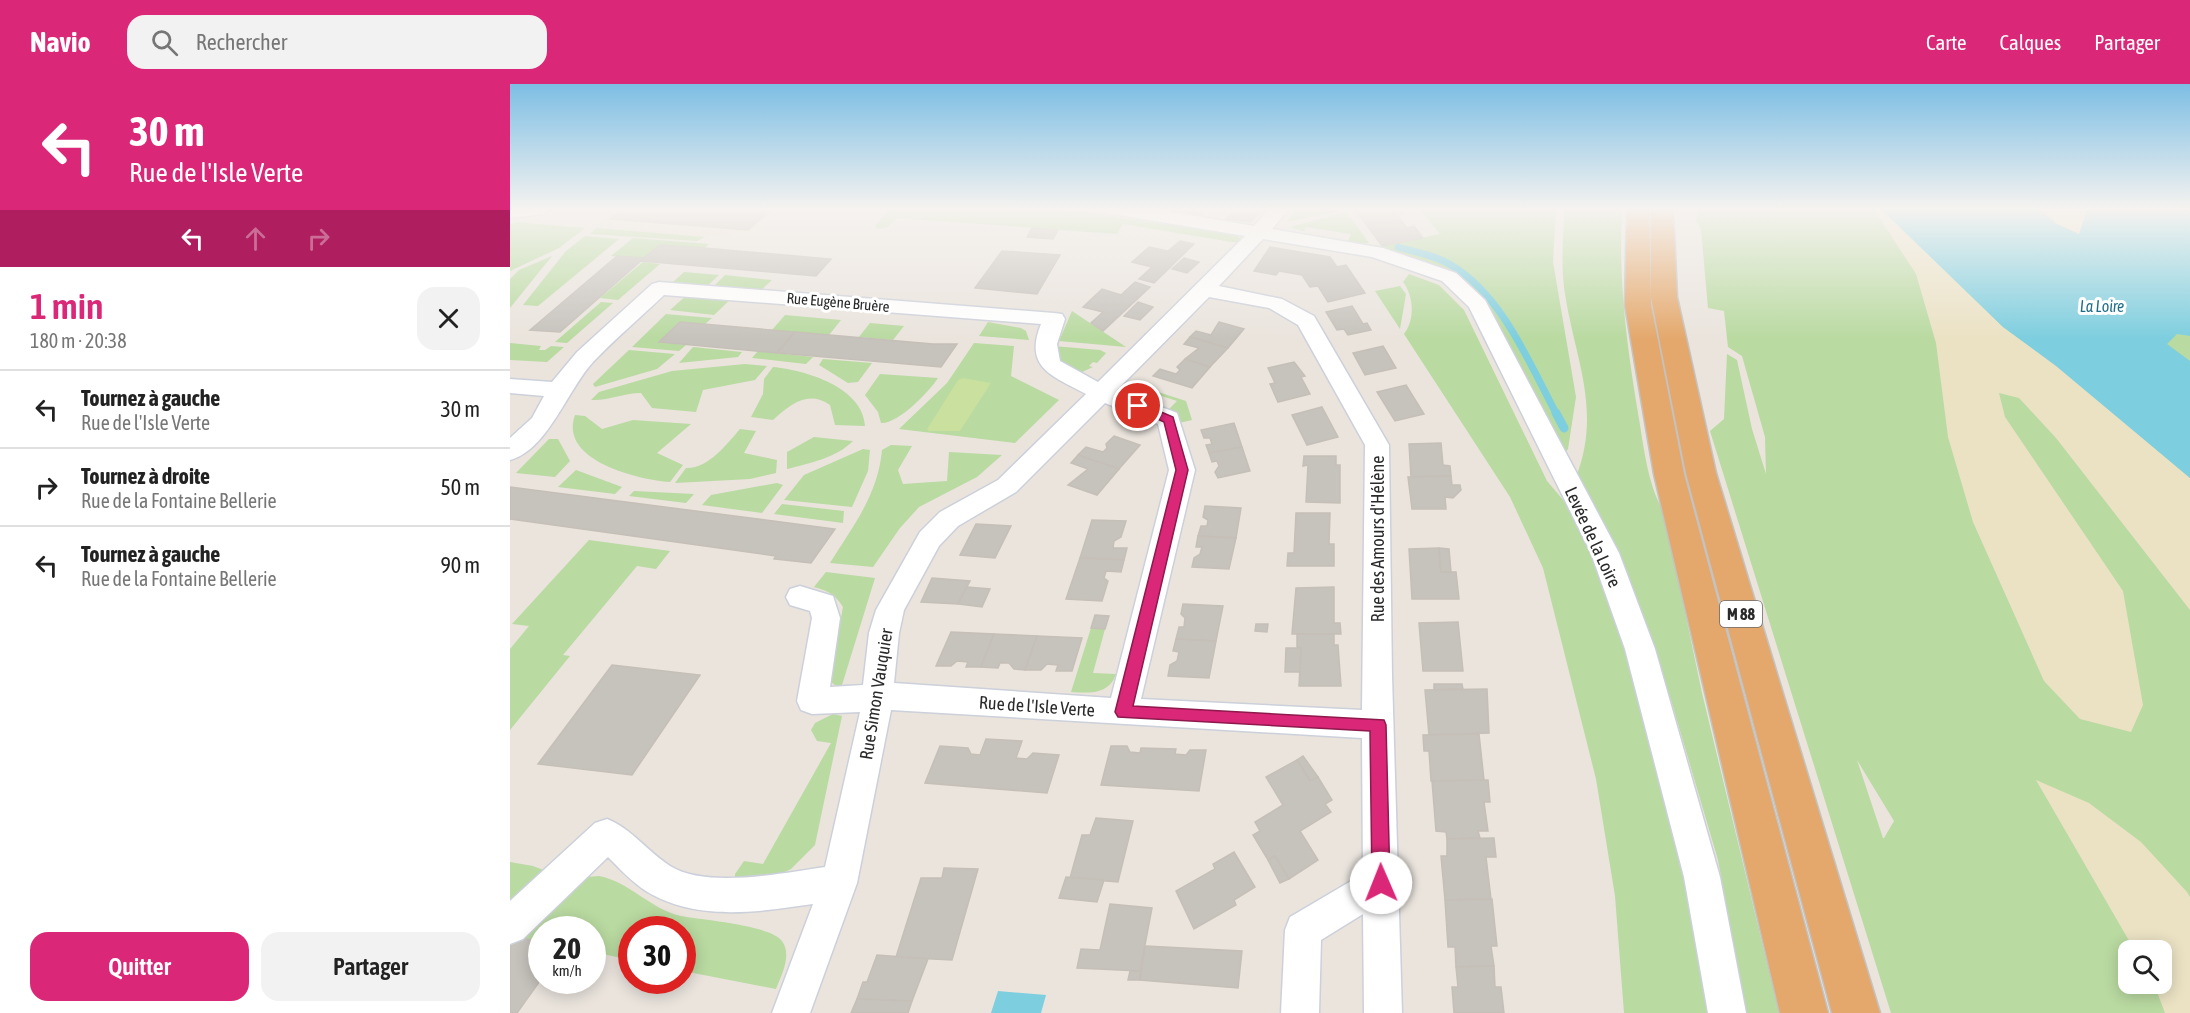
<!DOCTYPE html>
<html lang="fr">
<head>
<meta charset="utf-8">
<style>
	:root { --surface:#fff; --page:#f2f2f2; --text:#222; --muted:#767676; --line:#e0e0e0; --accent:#db2777 }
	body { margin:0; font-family:"Asap Condensed",sans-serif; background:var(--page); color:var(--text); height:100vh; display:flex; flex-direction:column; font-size:22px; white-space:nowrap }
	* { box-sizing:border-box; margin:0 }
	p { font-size:20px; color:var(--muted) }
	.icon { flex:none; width:33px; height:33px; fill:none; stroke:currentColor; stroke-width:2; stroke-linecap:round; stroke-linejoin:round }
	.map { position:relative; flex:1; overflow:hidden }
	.drawer { display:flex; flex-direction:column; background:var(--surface); width:510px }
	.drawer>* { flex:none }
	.top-card { background:#db2777; color:#fff; overflow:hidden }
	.buttons { position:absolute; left:1608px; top:856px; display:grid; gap:12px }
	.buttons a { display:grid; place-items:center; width:54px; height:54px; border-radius:12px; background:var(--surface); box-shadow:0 3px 15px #0003; font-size:30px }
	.speed { position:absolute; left:18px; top:832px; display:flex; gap:12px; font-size:30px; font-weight:700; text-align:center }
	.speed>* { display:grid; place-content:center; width:78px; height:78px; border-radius:50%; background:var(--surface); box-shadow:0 3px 15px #0003; line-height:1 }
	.speed small { font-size:15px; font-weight:400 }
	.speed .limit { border:9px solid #d22; background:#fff; color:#111 }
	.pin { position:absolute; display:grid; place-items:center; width:51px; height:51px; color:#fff; margin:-26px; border:3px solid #fff; border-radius:50%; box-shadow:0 2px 6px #0007 }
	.me { position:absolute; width:66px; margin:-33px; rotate:359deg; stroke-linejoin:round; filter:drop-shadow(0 0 4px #0008) }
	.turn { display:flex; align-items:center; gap:21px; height:126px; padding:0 30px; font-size:27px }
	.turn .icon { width:78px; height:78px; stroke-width:2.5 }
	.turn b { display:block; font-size:42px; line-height:51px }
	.lanes { display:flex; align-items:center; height:57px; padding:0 30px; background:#0003; justify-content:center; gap:30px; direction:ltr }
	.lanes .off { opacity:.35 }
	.round { display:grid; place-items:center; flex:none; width:63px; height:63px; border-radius:18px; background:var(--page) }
	.overview { display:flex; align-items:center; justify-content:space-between; height:102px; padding:0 30px }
	h1 { font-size:36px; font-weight:600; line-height:45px; color:var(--accent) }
	.primary-button { display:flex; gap:12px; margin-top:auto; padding:12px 30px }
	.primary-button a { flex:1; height:69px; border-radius:18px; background:var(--accent); color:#fff; font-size:24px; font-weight:600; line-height:69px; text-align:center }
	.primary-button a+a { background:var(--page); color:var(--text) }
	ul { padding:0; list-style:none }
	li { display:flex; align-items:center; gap:18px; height:78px; padding:0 30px; border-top:2px solid var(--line) }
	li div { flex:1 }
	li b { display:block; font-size:22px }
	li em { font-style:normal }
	header { display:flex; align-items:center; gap:36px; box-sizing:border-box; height:84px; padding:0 30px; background:var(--accent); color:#fff }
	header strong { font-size:28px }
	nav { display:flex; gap:33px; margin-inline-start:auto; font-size:21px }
	.search { width:420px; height:54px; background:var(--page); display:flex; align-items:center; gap:15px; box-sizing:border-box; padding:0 21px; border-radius:18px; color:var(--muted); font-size:22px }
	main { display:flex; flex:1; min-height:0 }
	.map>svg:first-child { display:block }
</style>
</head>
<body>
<header>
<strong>Navio</strong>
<div class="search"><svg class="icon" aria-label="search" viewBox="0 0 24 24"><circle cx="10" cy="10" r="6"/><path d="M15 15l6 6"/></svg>Rechercher</div>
<nav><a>Carte</a><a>Calques</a><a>Partager</a></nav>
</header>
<main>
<section class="drawer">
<div class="top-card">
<div class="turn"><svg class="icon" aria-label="left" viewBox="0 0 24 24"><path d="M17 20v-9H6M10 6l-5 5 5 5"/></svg><div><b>30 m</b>Rue de l'Isle Verte</div></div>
<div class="lanes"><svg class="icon" aria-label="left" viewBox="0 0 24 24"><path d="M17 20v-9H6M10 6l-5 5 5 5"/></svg><svg class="icon off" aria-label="ahead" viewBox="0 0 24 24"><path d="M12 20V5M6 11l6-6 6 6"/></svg><svg class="icon off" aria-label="right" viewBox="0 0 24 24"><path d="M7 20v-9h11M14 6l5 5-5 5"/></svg></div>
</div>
<div class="overview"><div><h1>1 min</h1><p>180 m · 20:38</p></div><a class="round"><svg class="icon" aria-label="close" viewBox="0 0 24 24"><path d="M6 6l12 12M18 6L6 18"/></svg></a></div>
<ul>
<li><svg class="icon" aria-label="left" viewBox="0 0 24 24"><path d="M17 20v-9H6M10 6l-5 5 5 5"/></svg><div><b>Tournez à gauche</b><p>Rue de l'Isle Verte</p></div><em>30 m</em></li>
<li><svg class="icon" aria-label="right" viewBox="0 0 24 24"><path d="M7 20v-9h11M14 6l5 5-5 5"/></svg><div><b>Tournez à droite</b><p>Rue de la Fontaine Bellerie</p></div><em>50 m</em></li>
<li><svg class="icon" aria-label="left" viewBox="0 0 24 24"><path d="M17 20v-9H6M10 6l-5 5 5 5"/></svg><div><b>Tournez à gauche</b><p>Rue de la Fontaine Bellerie</p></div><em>90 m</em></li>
</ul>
<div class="primary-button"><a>Quitter</a><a>Partager</a></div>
</section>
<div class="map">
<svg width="1680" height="929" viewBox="0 0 1680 929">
	<rect width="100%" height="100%" fill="#eae4dd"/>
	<path fill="#eadfcf" d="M110 124H266L240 148 195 153 86 144Z"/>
	<g fill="#b9daa1" fill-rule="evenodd">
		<path d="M381 124H527L576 128 725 151 730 154 729 158H722L613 140 607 150 387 134 378 143 367 145 365 142Z"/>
		<path d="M787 124H835V126L777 138Z"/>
		<path d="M909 124H1046L1043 178 1066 313 1058 365 1053 371 1017 304 935 187 918 179 876 167 872 162 930 150Z"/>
		<path d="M1055 124H1112C1108 197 1117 264 1129 335 1134 365 1138 402 1154 428L1192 609 1269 929H1236L1208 776 1161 616 1137 550 1066 393C1093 324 1063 271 1054 203 1051 176 1053 151 1055 124Z"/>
		<path d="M1189 124H1680V929H1381L1200 347 1214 335 1217 270 1227 276 1242 345 1256 390 1255 353 1232 272 1218 263 1214 227 1198 224 1191 145 1186 137ZM1347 676 1384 737 1374 754H1373ZM1618 867H1652V900H1618Z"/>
		<path d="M837 128 859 159 851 160 838 157 841 150 796 143 794 147 780 143Z"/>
		<path d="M6 138 75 144 49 164 0 187V140Z"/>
		<path d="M86 144 195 153 187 157 80 150Z"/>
		<path d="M75 152 109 155 28 222 13 221 56 167Z"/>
		<path d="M123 154 199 160 194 164 150 161 134 174 101 172Z"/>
		<path d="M42 172 0 224V195L9 186Z"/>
		<path d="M133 178 150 180 108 216 90 214Z"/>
		<path d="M174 188 209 191 196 203 161 200Z"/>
		<path d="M899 190 929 201 954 226 1037 397 1060 424 1084 477 1107 533 1140 638 1206 929H1114L1105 812 1086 695 1033 484 1000 413 894 250C905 236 904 212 893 198Z"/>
		<path d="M215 191 262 196 249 208 202 204Z"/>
		<path d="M890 202 896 210 890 245 865 207Z"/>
		<path d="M178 210 222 214 204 231 160 226Z"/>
		<path d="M91 218 103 219 57 259 45 258Z"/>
		<path d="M562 227 616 263 549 257Z"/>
		<path d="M156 230 202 234 195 240 170 238 150 258 176 261 169 267 122 263Z"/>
		<path d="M275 231 331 236 319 251 262 246Z"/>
		<path d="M478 238 511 244 516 247 519 256 469 252Z"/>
		<path d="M360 239 394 242 383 256 349 253Z"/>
		<path d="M0 259 31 262 29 266H35L41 262 54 263 37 278 0 276Z"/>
		<path d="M464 259 504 262 501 292 549 316 505 359 389 345 437 299Z"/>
		<path d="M543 262 590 266 596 269 587 279 583 278 579 282 583 283 572 288 552 280Z"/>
		<path d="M183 263 232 268 228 273 169 279Z"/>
		<path d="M119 266 165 270 147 285 85 303 83 300Z"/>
		<path d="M248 267 303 273 296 280 242 274Z"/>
		<path d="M313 275 362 279 348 298 338 299 309 281Z"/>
		<path d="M235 280 257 282 245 296 193 306 186 328 142 324 131 309C114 309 98 317 81 316L89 308 162 287Z"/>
		<path d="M263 283C295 286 353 303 355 342L325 341 320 321C298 306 281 320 263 336L241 333 253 310 254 295Z"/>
		<path d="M370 290 428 294C419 308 388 340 371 339L368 328 355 311Z"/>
		<path d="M617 298 676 317 682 336 669 339 657 327 667 317 633 306 623 316 614 308Z"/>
		<path d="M65 331 75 332 92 345 123 336 181 340 147 369 173 381 160 398C130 396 48 377 65 331Z"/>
		<path d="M230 345 246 347 234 369 267 376 266 389 240 395 165 399 176 384C198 385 217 360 230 345Z"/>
		<path d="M304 353 343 357C326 374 300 379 277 385V368Z"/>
		<path d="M39 355H48L60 377 45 393 6 389Z"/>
		<path d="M381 361 402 362 388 386 393 400 437 397 439 368 492 371 467 393 409 423 390 444 363 483 320 479C343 442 368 411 372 366Z"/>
		<path d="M353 365 360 366 358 387 342 423 274 416 294 391Z"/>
		<path d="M66 386 112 403 105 410 48 403Z"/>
		<path d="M267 399 273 401 252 429 192 421 201 411Z"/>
		<path d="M124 407 184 410 176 419 119 412Z"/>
		<path d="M272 420 334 427 333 439 264 430Z"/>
		<path d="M79 456 160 467 146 485 127 482 53 571 60 572 0 646V565L19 542 2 540Z"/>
		<path d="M316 488 365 494 332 601H325L319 597 333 523C325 510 318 507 304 503Z"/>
		<path d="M581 544 595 545 583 589 606 590C599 611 579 609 561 608Z"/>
		<path d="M323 630 332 632 305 761 281 785 262 794 225 795V790L234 777 253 780 321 659 307 657 301 646 305 639Z"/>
		<path d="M0 778 23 782 41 789 0 824Z"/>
		<path d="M89 792C120 798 140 825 171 832 191 836 261 841 272 857 282 871 272 890 266 905L173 887 172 846H122L121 876 83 868 82 846H32L31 858 4 853 77 793Z"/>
	</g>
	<g fill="#ebe2c4">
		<path d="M1363 124H1370L1493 243 1546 281 1680 394V526L1546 354 1509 314 1489 309 1495 333 1613 507 1633 621 1621 648 1570 635 1534 597 1463 438 1438 353 1426 259 1406 190Z"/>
		<path d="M1527 124H1578L1569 150 1547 140Z"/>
		<path d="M1526 696 1579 719 1631 758 1677 808 1680 813V929H1655L1644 900H1652V867H1625Z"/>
	</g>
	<path fill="#c9e09e" d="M453 294 481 299 450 347H419L417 345 448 296Z"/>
	<g fill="#7dcedf">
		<path d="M1370 124H1527L1547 140 1569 150 1578 124H1680V252L1667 250 1657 260 1680 277V394L1546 282 1493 243Z"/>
		<path d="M488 907 536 911 531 929H481Z"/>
	</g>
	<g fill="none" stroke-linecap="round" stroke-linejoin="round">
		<path stroke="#7dcedf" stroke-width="7" d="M888 163C905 168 925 171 941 181 993 212 1019 279 1047 331"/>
		<path stroke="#7dcedf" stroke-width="9" d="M1046 329 1054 344"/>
	</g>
	<g fill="#c6c2bc" stroke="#c5bfb7" stroke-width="1.5">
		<path d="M114 124H259L261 125 238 146 101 135Z"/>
		<path d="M677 124H698L691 131 673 128Z"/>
		<path d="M726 124H729L749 129 740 138 716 135Z"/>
		<path d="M889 124 893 129 887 131 897 144 904 142 913 154 872 162 844 124Z"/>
		<path d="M522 144 548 146 543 155 517 153Z"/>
		<path d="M670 157 684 160 644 199 629 195 642 183 622 178 639 163 658 167Z"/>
		<path d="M150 161 194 164 321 175 306 192 131 177 50 248 20 246 107 172 134 174Z"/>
		<path d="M760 163 820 173 827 183 836 181 855 209 818 218 808 202 800 203 792 191 769 187 766 191 744 187Z"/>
		<path d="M492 167 550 171 527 210 465 204Z"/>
		<path d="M674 174 689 178 677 189 662 185Z"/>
		<path d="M625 198 640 203 593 247 581 239 593 228 573 223 592 205 611 211Z"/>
		<path d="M628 218 643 223 630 236 614 232Z"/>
		<path d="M842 222 853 240 857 239 861 246 838 251 834 245 827 246 816 228Z"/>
		<path d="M170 238 285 248 267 269 149 258Z"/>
		<path d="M709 238 734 245 718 264 680 253 686 247 701 251Z"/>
		<path d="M285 248 423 260H447L431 283 267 269Z"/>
		<path d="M680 253 718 264 700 283 675 275 689 264 674 260Z"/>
		<path d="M873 262 886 284 855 291 843 269Z"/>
		<path d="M675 275 700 283 682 304 643 292 650 285 666 290 670 286 667 283Z"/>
		<path d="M784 278 795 292 791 293 800 310 768 318 760 300 765 299 758 284Z"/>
		<path d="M896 301 914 330 885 337 867 308Z"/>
		<path d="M812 323 828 353 797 361 782 331Z"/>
		<path d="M724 339 732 363 699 369 696 361 702 360 700 354H694L691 346Z"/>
		<path d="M604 352 630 361 609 385 568 371 576 363 593 368 597 364 596 360Z"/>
		<path d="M931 359 933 381 940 382 941 392 901 393 899 360Z"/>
		<path d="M732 363 740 387 708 394 705 388 709 382 707 377 702 378 699 369Z"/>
		<path d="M568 371 609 385 587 411 558 401 578 385 561 379Z"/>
		<path d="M794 372H826V381H830V419L796 418 798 381 793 382Z"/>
		<path d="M941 392 942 401H950L951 406 943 414 935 413 936 425H902L898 393Z"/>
		<path d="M0 403 325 445 301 479 264 475 266 472 0 435Z"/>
		<path d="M695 422 731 424 726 454 688 452 691 442H697L698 436 693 433Z"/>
		<path d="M786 429H820L819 460H824V482H777L778 469H784Z"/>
		<path d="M582 436 616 437 611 453 604 457 603 464H617L614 476 570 474Z"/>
		<path d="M466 440 501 442 485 474 450 471Z"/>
		<path d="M688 452 726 454 719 485 682 483 684 474 690 470 692 463H686Z"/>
		<path d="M929 464 931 488H946L949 515H902L899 465Z"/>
		<path d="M929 464 939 465 941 488H931Z"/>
		<path d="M570 474 614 476 611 488 596 487 594 494 598 497 592 517 556 515Z"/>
		<path d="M422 494 460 497 448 520 411 518Z"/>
		<path d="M457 503 480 505 472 523 448 520Z"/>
		<path d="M824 503V539H830L831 550H782L786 504Z"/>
		<path d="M673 520 713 522 706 557 666 555 669 543H674L675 534 671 530Z"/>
		<path d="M585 531 599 532 595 545 581 544Z"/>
		<path d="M948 538 953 587H913L909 539Z"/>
		<path d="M746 540H758L757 548 745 547Z"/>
		<path d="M441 548 484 550 471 583H456L458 578 447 577 441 582H426Z"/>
		<path d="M484 550 527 552 515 586 504 585 499 579H490L488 584 471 583Z"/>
		<path d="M787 550H824V561H828L831 602H789L791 564 787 563Z"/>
		<path d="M527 552 572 554 562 587H546L548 581 537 580 531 586H515Z"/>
		<path d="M666 555 706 557 699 594 658 592 660 581 667 577 669 568 663 567Z"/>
		<path d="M776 564H791L790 588H775Z"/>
		<path d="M102 581 190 591 122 691 28 680Z"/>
		<path d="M924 600H952L953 605 924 606Z"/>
		<path d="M977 605 979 649 919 651 915 606Z"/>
		<path d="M969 650 974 696 921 697 919 667H914L913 651Z"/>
		<path d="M476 655 512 657 506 674 517 675 523 669 549 671 537 709 415 699 430 662 458 664 461 670 470 671Z"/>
		<path d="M601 662H617L620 668 630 669 631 664 666 665 665 670 676 671 680 666H696L689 707 591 701Z"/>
		<path d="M793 672 808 693 800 697 787 676Z"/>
		<path d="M787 676 800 697 808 693 822 716 815 720 821 728 790 747 808 776 779 795 765 772 758 776 743 751 750 747 745 738 773 721 756 693Z"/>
		<path d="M978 696 980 718H974L978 747H968L970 754 937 755 936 748 926 747 922 697Z"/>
		<path d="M586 734 623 737 608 798 560 794 572 751H580Z"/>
		<path d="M984 754 986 773H976L981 815 935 816 931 772H937V755Z"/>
		<path d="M724 768 745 803 724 816 726 821 684 845 666 807 705 785 703 780Z"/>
		<path d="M765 772 779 795 770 799 758 776Z"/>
		<path d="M434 784 468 785 442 876 386 873 411 794H432Z"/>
		<path d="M556 793 594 796 587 818 549 814Z"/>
		<path d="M982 815 987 862H981L984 882 946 883 945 863H938L935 816Z"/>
		<path d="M600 820 642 824 630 887 567 884 571 865 590 866Z"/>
		<path d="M4 853 32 858V894L7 929H0V859Z"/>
		<path d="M635 862 732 867 728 904 630 896Z"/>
		<path d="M367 871 418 875 402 917 347 915 353 898H357Z"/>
		<path d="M984 882 985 903H991L994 929H944L942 903H948L946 883Z"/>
		<path d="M620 887H630V896H618Z"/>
		<path d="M347 915 402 917 398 929H341Z"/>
	</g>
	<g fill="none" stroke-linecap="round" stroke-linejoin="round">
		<defs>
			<g id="minor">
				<path d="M0 124H42L33 130 0 134Z"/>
				<path d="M594 124H639L744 142 760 124H780L762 145 873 164 946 189 975 216 1109 469 1145 565 1210 793 1236 929H1198L1174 793 1115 565 1081 469 959 223 932 197 862 173 753 155 709 202 772 215 804 232 879 361 882 592 892 929H854L853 830 811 856 809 929H771L775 846 780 833 853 790 852 654 381 626 347 799 300 929H262L303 820C248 828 186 838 136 807 122 798 110 785 98 773L13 855 0 860V817L85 739 97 735C122 745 137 767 160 782 197 805 273 789 315 783L350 628 302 630 291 626 287 617 302 534 300 527 280 521 276 513 280 505 290 502 323 512 330 534 320 603 353 601 359 549 366 526 410 448 430 428 488 396 576 310C543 292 513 284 531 240L154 211C131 233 106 254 84 277 58 304 38 366 0 376V354L22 334 34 312 0 309V295L42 298 67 268 142 200 149 198 544 229 552 230 555 235 547 260 550 277 588 298 735 152 603 130ZM699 213 759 224 788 241 855 361 852 626 631 615 685 386 667 329 607 306ZM595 319 648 340 659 386 601 614 384 599 389 549 394 526 429 462 448 442 506 408Z"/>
			</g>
			<g id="trunk">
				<path d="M1117 124H1139L1141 221 1174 390 1318 929H1270L1144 390 1115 221Z"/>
				<path d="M1141 124H1163L1167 213 1206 389 1370 929H1322L1176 389 1141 213Z"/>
			</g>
		</defs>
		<use href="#minor" stroke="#ccd0da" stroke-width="3"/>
		<use href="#trunk" stroke="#c3c3c3" stroke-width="3"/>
		<use href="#minor" fill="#fff" fill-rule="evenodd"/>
		<use href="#trunk" fill="#e4a86c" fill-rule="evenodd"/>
	</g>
	<linearGradient id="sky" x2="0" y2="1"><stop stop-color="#7dbee4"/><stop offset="0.49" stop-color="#f6f3f0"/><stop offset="1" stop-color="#f6f3f0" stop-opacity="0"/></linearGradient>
	<rect width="1680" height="255" fill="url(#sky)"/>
	<path fill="#db2777" stroke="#8e194d" stroke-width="1.5" d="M628 318 663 333 678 386 623 622 874 636 876 641 880 799 878 805 871 808 865 805 862 799 860 647 608 633 605 628 666 386 654 338 624 324 622 322Z"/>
	<g text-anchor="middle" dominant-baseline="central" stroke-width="6" stroke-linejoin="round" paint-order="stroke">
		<g font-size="15" fill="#2a2a2a" stroke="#fff">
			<text transform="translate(328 218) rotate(5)">Rue Eugène Bruère</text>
		</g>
		<g font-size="16" font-style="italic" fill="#1e6e8a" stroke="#fff">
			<text x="1592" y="222">La Loire</text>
		</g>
		<rect fill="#fff" stroke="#6a6a6a" stroke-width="1.5" x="1210" y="517" width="42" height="26" rx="4.5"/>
		<g font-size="16" font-weight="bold" fill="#2a2a2a">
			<text x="1231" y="530">M 88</text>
		</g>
		<g font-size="18" fill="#2a2a2a" stroke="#fff">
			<text transform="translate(1083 453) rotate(65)">Levée de la Loire</text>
			<text transform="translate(867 455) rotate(-90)">Rue des Amours d'Hélène</text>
			<text transform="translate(366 610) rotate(-81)">Rue Simon Vauquier</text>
			<text transform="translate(527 622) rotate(4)">Rue de l'Isle Verte</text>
		</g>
	</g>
</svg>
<div class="buttons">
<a><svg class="icon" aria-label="search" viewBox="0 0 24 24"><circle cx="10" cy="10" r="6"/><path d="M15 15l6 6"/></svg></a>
</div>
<div class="speed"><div>20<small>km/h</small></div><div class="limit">30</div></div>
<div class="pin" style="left:628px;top:322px;background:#d93025"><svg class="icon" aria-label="arrive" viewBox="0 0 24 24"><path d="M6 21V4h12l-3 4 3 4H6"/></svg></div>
<svg class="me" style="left:871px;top:799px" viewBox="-20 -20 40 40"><circle r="19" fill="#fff"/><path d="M0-13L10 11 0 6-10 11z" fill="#db2777"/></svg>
</div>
</main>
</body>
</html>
